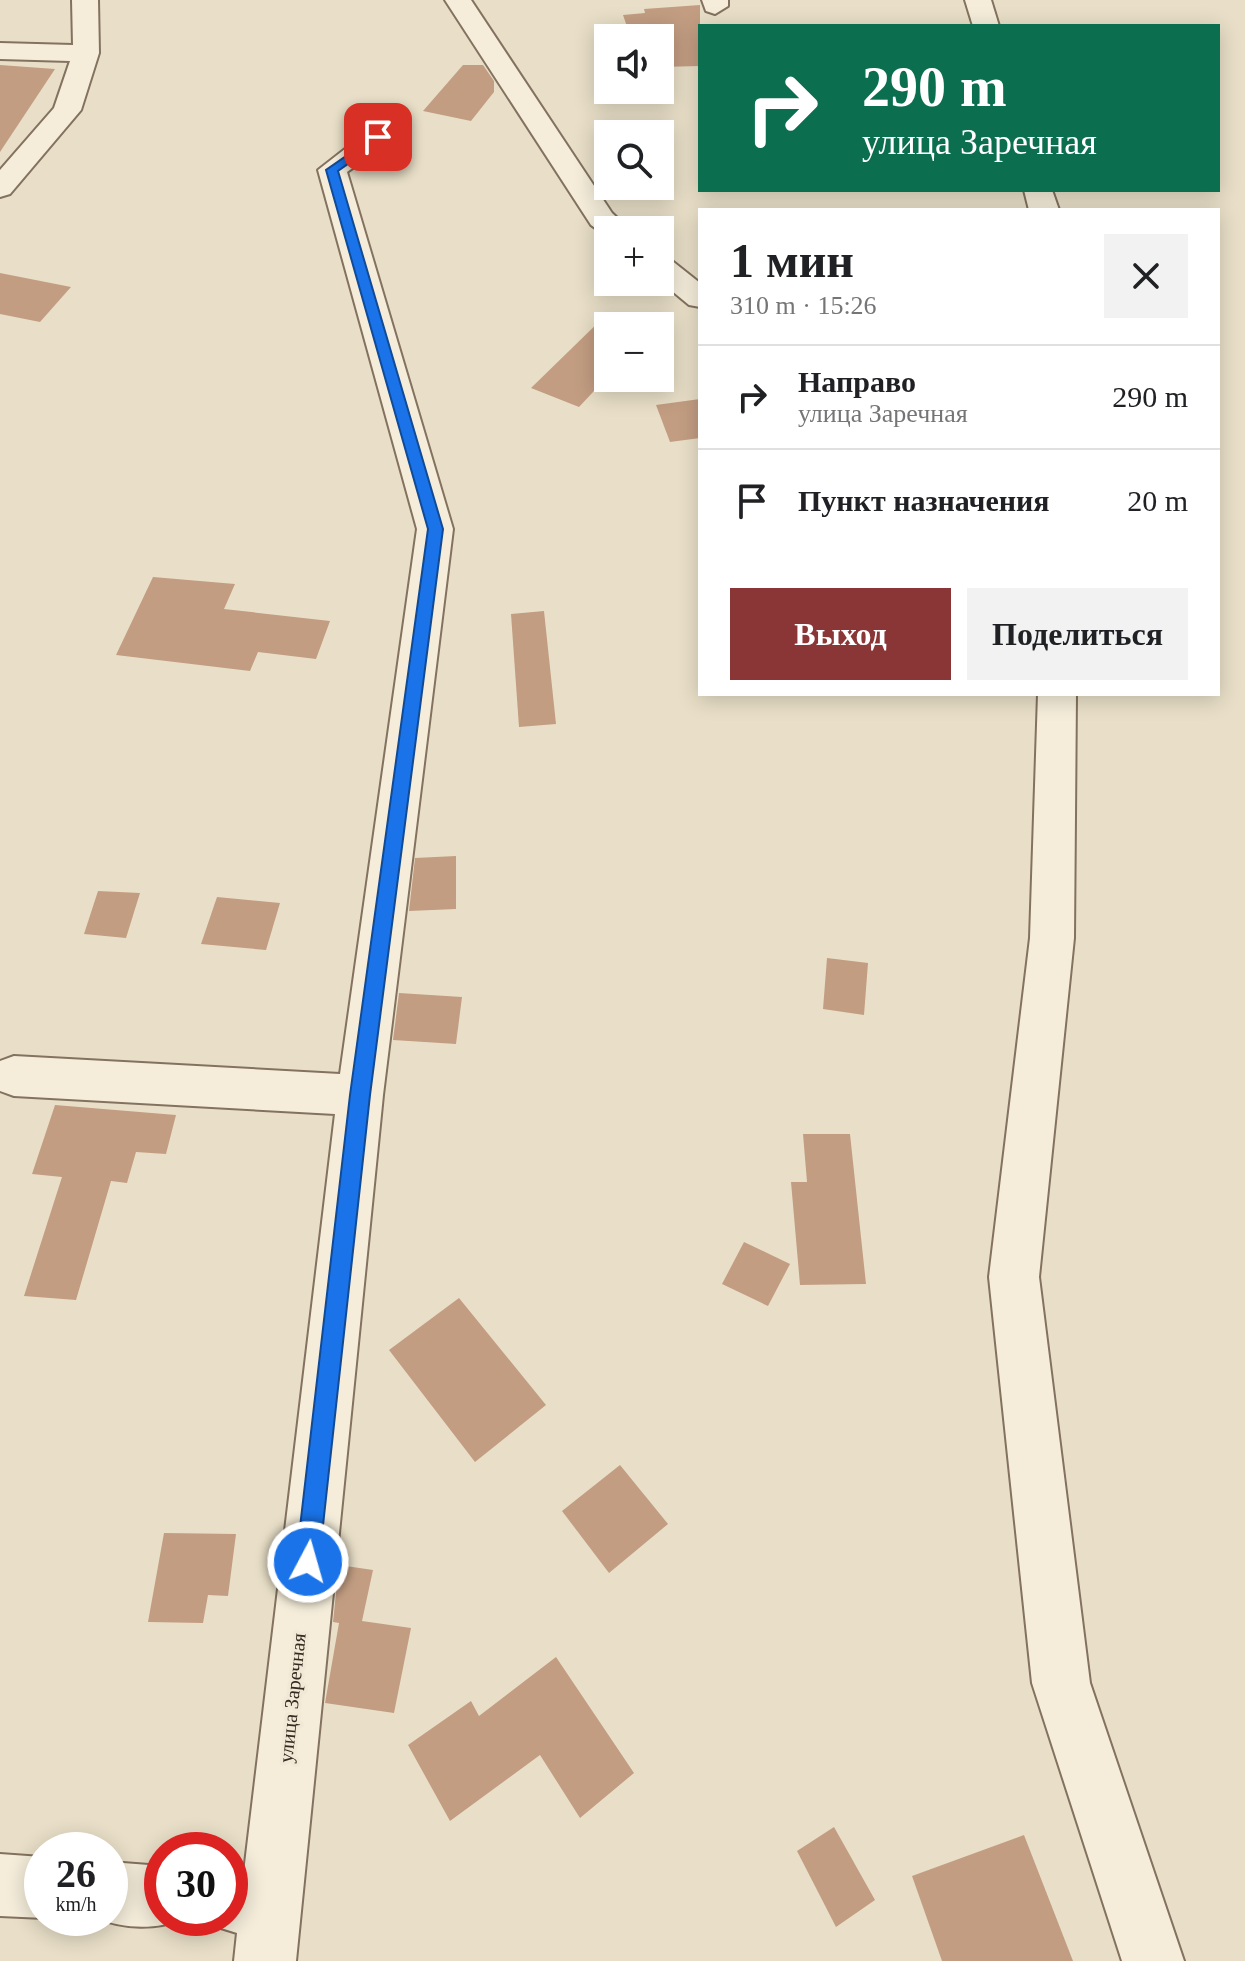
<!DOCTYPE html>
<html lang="ru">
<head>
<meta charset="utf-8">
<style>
	:root { --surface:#fff; --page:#f2f2f2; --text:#202124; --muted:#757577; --line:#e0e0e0; --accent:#8a3637 }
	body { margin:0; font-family:"Times New Roman",serif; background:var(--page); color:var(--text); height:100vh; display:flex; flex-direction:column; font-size:30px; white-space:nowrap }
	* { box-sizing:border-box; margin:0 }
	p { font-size:26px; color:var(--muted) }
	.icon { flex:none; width:44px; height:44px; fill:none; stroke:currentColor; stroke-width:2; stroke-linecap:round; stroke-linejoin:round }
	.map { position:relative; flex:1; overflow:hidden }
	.drawer { position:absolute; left:698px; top:208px; width:522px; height:488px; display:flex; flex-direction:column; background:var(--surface); border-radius:0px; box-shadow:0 4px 20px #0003 }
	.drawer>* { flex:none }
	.guide { position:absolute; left:698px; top:24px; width:522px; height:168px; border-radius:0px; box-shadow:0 4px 20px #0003; background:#0b6e4f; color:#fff; overflow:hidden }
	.controls { position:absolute; left:594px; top:24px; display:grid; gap:16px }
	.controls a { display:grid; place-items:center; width:80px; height:80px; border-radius:0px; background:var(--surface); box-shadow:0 4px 20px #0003; font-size:40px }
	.speed { position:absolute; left:24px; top:1832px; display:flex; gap:16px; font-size:40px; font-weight:700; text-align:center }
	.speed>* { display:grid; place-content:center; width:104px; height:104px; border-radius:50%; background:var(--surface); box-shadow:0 4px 20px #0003; line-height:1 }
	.speed small { font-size:20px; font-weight:400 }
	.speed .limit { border:12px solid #d22; background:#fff; color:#111 }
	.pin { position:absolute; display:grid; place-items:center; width:68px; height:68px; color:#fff; margin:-34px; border-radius:16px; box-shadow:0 4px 12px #0006 }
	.me { position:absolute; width:88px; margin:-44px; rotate:6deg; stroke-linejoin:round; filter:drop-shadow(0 0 6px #0008) }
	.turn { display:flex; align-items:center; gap:28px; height:168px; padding:0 32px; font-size:36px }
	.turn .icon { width:104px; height:104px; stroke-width:2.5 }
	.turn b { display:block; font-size:56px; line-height:68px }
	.round { display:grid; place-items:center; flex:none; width:84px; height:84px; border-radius:0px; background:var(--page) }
	.summary { display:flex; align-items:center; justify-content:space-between; height:136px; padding:0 32px }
	h1 { font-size:48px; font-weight:600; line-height:60px }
	.cta { display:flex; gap:16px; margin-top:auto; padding:16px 32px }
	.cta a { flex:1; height:92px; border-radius:0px; background:var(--accent); color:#fff; font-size:32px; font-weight:600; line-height:92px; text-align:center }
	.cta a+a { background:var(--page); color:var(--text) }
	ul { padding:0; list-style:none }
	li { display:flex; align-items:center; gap:24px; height:104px; padding:0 32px; border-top:2px solid var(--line) }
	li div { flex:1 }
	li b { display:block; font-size:30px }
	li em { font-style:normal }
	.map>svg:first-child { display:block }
</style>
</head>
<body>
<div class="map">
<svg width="1245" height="1961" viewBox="0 0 1245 1961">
	<rect width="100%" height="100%" fill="#e9dfc8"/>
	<g fill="#c29d82">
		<path d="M700 5V66L660 67V38H631L623 15 645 13 644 9Z"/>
		<path d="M0 65 55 69 0 152Z"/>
		<path d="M463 65H483L494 81V92L471 121 423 111Z"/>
		<path d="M0 273 71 287 40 322 0 314Z"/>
		<path d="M608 313V376L579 407 531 388Z"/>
		<path d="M700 399V438L670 442 656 405Z"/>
		<path d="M153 577 235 584 224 609 330 621 316 659 258 652 250 671 116 655Z"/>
		<path d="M544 611 556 724 519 727 511 614Z"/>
		<path d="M456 856V909L409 911 415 858Z"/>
		<path d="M98 891 140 893 126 938 84 934Z"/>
		<path d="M217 897 280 903 266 950 201 944Z"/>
		<path d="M827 958 868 963 864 1015 823 1009Z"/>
		<path d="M399 993 462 997 456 1044 393 1040Z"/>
		<path d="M55 1105 176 1115 166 1154 136 1152 127 1183 111 1181 76 1300 24 1296 62 1177 32 1174Z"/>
		<path d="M803 1134H850L866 1284 800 1285 791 1182H807Z"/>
		<path d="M744 1242 790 1264 768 1306 722 1284Z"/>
		<path d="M459 1298 546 1405 475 1462 389 1350Z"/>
		<path d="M620 1465 668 1524 609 1573 562 1511Z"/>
		<path d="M164 1533 236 1534 228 1596 208 1595 203 1623 148 1622Z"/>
		<path d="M339 1565 373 1570 362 1621 411 1628 394 1713 325 1703 339 1623 333 1622Z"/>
		<path d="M556 1657 634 1773 580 1818 540 1755 450 1821 408 1745 471 1701 479 1716Z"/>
		<path d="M834 1827 875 1900 836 1927 797 1851Z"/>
		<path d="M1024 1835 1073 1961H942L912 1876Z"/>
	</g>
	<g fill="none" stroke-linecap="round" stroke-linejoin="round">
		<defs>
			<g id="minor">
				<path d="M72 0H98L99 53 81 110 10 194 0 197V170L54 108 70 61 0 59V43L73 45Z"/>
				<path d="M445 0H471L612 213 630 230H608V237L591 225Z"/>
				<path d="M702 0H728V6L715 14 706 11Z"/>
				<path d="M965 0H991L999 26H973Z"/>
				<path d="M378 129 388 131 392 137 388 143 347 172 453 529 383 1095 296 1961H234L237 1933 208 1924 206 1918H230V1871L244 1872 335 1114 14 1096 0 1091V1061L14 1056 340 1074 417 529 318 170 368 131Z"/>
				<path d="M1024 190H1052L1059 210H1029Z"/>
				<path d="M660 257 671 260 700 283V307L689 305 660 281Z"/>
				<path d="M1038 694H1076L1074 938 1039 1277 1090 1683 1184 1961H1122L1032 1683 989 1277 1030 938Z"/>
				<path d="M0 1854 42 1857 44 1918 0 1916Z"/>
				<path d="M110 1862 162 1866V1918L184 1919C156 1930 124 1929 96 1918H110Z"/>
			</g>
		</defs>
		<use href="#minor" stroke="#83725f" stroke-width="4"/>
		<use href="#minor" fill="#f5edda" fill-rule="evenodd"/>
	</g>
	<path fill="#1a73e8" stroke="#114b97" stroke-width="2" d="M378 134 382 140 338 171 443 529 370 1095 319 1562 316 1570 308 1574 300 1570 296 1562 350 1095 428 529 326 170Z"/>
	<g text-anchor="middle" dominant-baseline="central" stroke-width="7" stroke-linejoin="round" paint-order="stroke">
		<g font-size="20" fill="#352a21" stroke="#f1e9d6">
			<text transform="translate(292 1698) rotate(-84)">улица Заречная</text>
		</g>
	</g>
</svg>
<div class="controls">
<a><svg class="icon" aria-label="sound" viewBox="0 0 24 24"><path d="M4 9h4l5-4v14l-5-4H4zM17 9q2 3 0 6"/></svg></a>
<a><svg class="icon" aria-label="search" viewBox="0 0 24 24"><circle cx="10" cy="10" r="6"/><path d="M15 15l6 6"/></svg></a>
<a>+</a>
<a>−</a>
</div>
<div class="speed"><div>26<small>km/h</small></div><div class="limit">30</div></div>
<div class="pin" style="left:378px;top:137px;background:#d93025"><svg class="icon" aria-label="arrive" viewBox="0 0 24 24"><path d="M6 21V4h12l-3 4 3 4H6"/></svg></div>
<svg class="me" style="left:308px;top:1562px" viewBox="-20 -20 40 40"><circle r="17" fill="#1a73e8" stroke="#fff" stroke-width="3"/><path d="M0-11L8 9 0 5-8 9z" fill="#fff"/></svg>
<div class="guide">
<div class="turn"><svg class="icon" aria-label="right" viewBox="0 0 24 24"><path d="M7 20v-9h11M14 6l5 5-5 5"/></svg><div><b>290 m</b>улица Заречная</div></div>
</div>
<section class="drawer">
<div class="summary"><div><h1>1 мин</h1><p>310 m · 15:26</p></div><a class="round"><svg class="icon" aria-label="close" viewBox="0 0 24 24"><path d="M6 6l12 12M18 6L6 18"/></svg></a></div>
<ul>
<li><svg class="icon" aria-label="right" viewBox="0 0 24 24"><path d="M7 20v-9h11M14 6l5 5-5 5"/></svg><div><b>Направо</b><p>улица Заречная</p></div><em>290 m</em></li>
<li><svg class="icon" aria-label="arrive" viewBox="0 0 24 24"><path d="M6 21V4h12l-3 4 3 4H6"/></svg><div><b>Пункт назначения</b></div><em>20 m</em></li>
</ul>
<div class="cta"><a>Выход</a><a>Поделиться</a></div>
</section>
</div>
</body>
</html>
